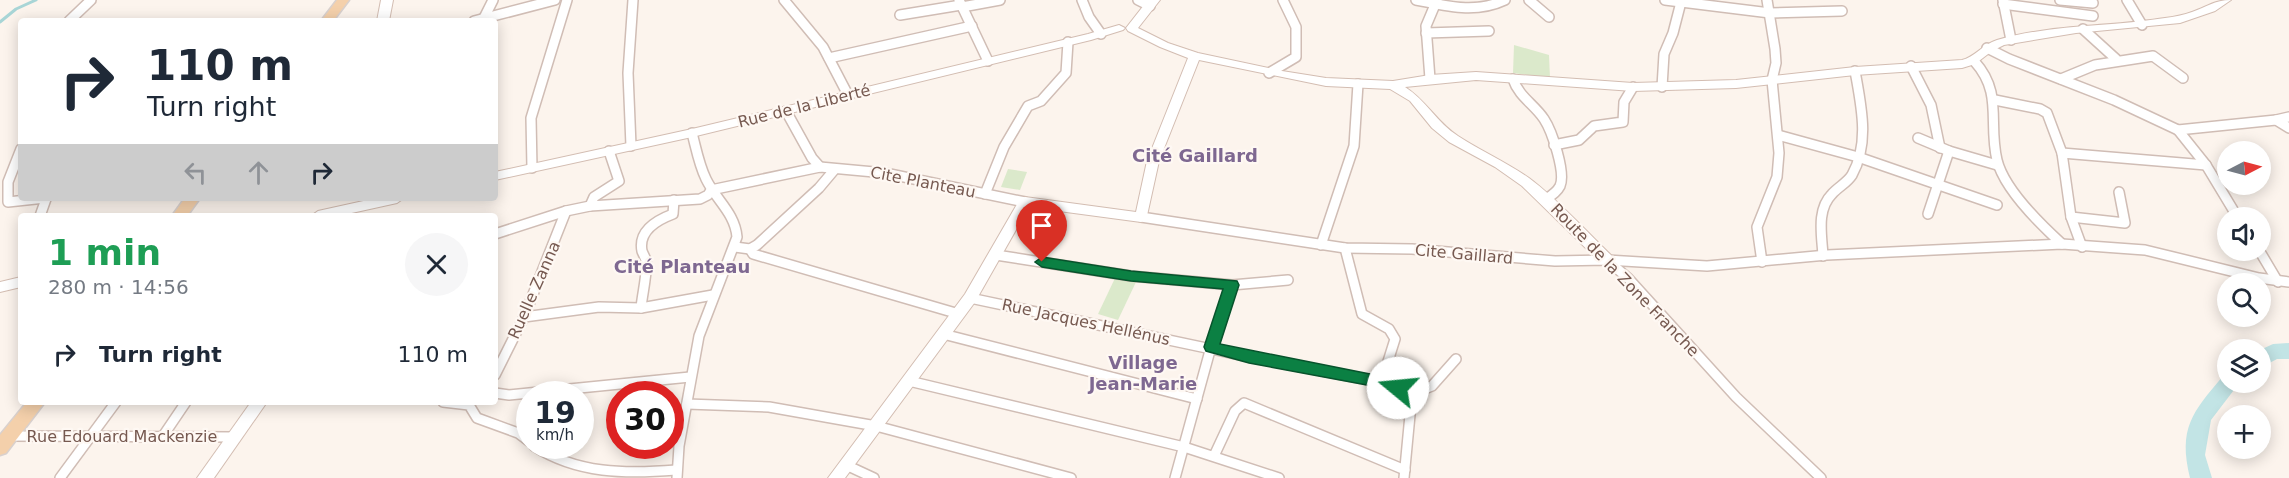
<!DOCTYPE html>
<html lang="en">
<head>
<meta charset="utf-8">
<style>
	:root { --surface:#fff; --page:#f6f6f7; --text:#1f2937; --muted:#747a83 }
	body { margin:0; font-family:"DejaVu Sans",sans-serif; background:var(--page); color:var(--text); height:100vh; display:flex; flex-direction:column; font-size:22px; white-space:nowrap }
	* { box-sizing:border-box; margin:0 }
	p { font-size:20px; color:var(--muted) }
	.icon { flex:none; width:33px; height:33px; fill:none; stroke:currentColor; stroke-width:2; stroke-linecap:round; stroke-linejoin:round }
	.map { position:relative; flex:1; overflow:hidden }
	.panel { position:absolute; left:18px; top:213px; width:480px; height:192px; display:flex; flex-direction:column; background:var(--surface); border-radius:6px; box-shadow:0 3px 15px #0003 }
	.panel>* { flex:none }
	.top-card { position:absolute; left:18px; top:18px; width:480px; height:183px; border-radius:6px; box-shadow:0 3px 15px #0003; background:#fff; color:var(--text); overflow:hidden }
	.needle { width:39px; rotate:84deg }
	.controls { position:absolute; left:2217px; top:141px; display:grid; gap:12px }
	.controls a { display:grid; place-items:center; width:54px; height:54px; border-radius:50%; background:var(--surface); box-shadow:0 3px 15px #0003; font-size:30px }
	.speed { position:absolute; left:516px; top:381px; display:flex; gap:12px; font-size:30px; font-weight:700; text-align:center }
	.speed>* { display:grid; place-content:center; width:78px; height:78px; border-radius:50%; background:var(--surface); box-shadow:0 3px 15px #0003; line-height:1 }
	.speed small { font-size:15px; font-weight:400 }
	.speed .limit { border:9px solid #d22; background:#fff; color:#111 }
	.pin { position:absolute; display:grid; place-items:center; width:51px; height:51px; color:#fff; margin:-62px -26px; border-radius:50% 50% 50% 0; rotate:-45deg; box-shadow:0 0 6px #0007 }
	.pin .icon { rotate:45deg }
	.me { position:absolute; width:66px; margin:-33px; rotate:287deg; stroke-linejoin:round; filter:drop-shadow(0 0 4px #0008) }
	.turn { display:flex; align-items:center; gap:21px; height:126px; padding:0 30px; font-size:27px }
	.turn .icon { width:78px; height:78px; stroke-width:2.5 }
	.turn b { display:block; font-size:42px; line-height:51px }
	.lanes { display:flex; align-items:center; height:57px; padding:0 30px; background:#0003; justify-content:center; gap:30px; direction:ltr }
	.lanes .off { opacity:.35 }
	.round { display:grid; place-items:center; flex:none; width:63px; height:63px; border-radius:32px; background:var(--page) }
	.headline { display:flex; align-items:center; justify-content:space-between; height:102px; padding:0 30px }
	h1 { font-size:36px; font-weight:700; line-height:45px; color:#1e9e55 }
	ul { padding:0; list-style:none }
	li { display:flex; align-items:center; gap:18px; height:78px; padding:0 30px }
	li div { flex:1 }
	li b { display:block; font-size:22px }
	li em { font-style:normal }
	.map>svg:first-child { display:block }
</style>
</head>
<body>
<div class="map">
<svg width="2289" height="478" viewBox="0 0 2289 478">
	<rect width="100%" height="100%" fill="#fcf4ed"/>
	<g fill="#dbe9cb">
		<path d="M1514 45 1549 55 1550 78 1513 73Z"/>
		<path d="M1008 169 1027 172 1020 190 1001 187Z"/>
		<path d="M1116 276 1136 282 1118 320 1098 314Z"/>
	</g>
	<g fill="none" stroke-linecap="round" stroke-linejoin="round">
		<path stroke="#a8d5d6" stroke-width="3" d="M0 22 16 9 36 0"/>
		<g fill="#c2e4e5" fill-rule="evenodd">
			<path d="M2289 343V359H2277L2260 368V350L2273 344Z"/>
			<path d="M2228 375V382H2240L2211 420 2205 455 2212 478H2190C2178 428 2192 413 2223 376Z"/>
		</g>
		<defs>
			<g id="street">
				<path d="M784 0 823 47 848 95"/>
				<path d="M959 0 988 61"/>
				<path d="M1082 0 1089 17 1101 34"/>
				<path d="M1138 0 1150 6"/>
				<path d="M1416 0C1447 6 1475 14 1505 0"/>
				<path d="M1529 0 1549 17"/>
				<path d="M1665 0 1770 13 1842 11"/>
				<path d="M2003 0 2011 40"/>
				<path d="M2060 0 2093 3"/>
				<path d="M2127 0 2142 25"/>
				<path d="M2003 4 2093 16"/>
				<path d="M962 7 1000 0"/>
				<path d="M900 15 961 5"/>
				<path d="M483 20 493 0"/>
				<path d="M69 21 91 0"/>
				<path d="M474 21 555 0"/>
				<path d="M2083 29 2116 59"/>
				<path d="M1426 33 1489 31"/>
				<path d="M1987 48 2009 59 2114 100 2178 130 2276 120 2289 128"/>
				<path d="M829 58 972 26"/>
				<path d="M1975 62C2003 93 1988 123 1997 160 2004 189 2040 224 2062 244"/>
				<path d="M1911 66 1931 105 1940 148"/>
				<path d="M1269 73 1296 57V27L1283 0"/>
				<path d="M1430 79 1426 26 1437 0"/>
				<path d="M1513 79C1519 97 1534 104 1544 119 1552 131 1566 173 1560 186 1557 192 1551 196 1546 199"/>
				<path d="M2061 79 2095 65 2153 56 2183 78"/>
				<path d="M1662 87 1664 54 1673 33 1681 2"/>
				<path d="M1995 100 2040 109 2047 113 2062 153 2071 217 2082 247"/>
				<path d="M786 111 812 158 820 167"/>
				<path d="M2276 120 2289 117"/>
				<path d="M2178 130 2206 165 2238 218"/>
				<path d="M1778 135 1858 157 1997 205"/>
				<path d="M1918 138 1949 151 1997 165"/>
				<path d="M1554 145 1579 140 1594 126 1623 122 1624 102 1633 87"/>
				<path d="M631 146 628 73 633 0"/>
				<path d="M21 149 8 182V202L45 198"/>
				<path d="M2062 153 2206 165"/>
				<path d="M532 168 531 118 567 0"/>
				<path d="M985 194 1004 147 1028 106 1041 101 1066 73 1068 42"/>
				<path d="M590 206 594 197 619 181 609 151"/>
				<path d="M1928 214 1949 151"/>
				<path d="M40 216 46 199"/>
				<path d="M1141 217 1345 248 1412 249 1555 261 1607 260 1707 266 1827 255 2062 244 2145 250 2259 278 2289 282"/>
				<path d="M2071 217 2125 223 2119 192"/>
				<path d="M495 234 566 211 590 206 700 199 708 195 711 190 820 167 885 173 1025 202"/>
				<path d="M1321 245 1354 146 1358 84"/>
				<path d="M735 247 750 249 757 245 819 188 835 169"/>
				<path d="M1345 248 1362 314 1389 329 1395 339 1385 371V383"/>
				<path d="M750 249 753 254 959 314"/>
				<path d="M2259 250 2278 282"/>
				<path d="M996 255 1131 276 1232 285 1288 280"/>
				<path d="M1823 256C1822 236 1816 210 1832 194 1838 187 1847 183 1852 175 1870 143 1861 105 1855 71"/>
				<path d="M1607 260 1628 278 1736 397 1821 478"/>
				<path d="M1762 262 1757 227 1777 177 1779 153 1772 80 1776 63 1775 49 1767 0"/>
				<path d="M970 298 1249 357 1385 383 1412 394"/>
				<path d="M641 308C642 295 648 271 646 260 645 257 643 254 642 251 638 231 657 220 673 214L674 200"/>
				<path d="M524 317 599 307 641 308 713 295"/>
				<path d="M943 334 1197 399"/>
				<path d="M495 375 524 317 566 211"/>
				<path d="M909 381 1184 447 1279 478"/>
				<path d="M495 393 509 395 690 377"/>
				<path d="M1412 394 1432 386 1456 359"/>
				<path d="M443 402 469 405 477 418 518 433 530 442"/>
				<path d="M687 404 769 407 876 426 1071 478"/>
				<path d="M10 436 235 437"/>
				<path d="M163 436 186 402"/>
				<path d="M534 446C577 474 626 474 676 470"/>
				<path d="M1214 456 1235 411 1244 403 1405 470"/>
				<path d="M846 465 874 478"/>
				<path d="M60 478 116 402"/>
				<path d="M677 478 679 446 699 336 737 237C735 213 716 200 706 179 699 165 696 148 692 133"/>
				<path d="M1175 478 1211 347 1232 285"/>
				<path d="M1404 478 1412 394"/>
			</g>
			<g id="secondary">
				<path d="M381 0H393L389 21H377Z"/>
				<path d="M1148 0H1160L1138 28 1168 43 1198 53 1282 71 1326 78 1393 81 1430 75 1476 72 1633 83 1736 80 1855 67 1962 60C1975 57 1983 44 1997 40 2053 24 2109 27 2165 18 2174 17 2184 15 2192 12 2207 7 2214 0 2231 0L2215 11 2180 23 2076 33 2004 45 1992 51 1975 64 1962 68 1855 75 1736 88 1633 91 1476 80 1405 87C1426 100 1437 123 1458 136 1481 151 1506 162 1529 178 1556 198 1587 232 1612 256L1614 260 1612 264H1602L1522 186 1495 167 1449 142 1432 128 1410 101 1390 89 1326 86 1199 60 1159 161 1146 220 1141 222 1029 207 975 302 845 478H828L965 294 1020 199 1025 197 1136 212 1147 161 1188 58 1160 47 1128 31 1126 28Z"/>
				<path d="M1119 25 1125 28 1123 30 1091 40 692 137 495 180V172L692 129 1088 34Z"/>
				<path d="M377 198H404L397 203 338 216H311L318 211Z"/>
				<path d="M21 277V287L0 292V282Z"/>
				<path d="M251 402H267L214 478H197Z"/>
			</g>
			<g id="primary">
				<path d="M337 0H349L333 21H321Z"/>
				<path d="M185 198H200L187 216H172Z"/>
				<path d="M27 402H45L6 453 0 455V435Z"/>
			</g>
		</defs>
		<use href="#street" stroke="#d0bdb5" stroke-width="12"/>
		<use href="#secondary" stroke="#d3bdb2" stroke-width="2"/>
		<use href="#primary" stroke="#d9d1ce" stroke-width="3"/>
		<use href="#street" stroke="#fff" stroke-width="9"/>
		<use href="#secondary" fill="#fff" fill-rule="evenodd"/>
		<use href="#primary" fill="#f4d0ab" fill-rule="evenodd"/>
	</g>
	<path fill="#0b8043" stroke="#07532c" stroke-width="1.5" d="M1042 257 1131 271 1237 281 1239 285 1220 344 1385 377 1404 384 1406 388 1404 393 1398 395 1383 388 1249 363 1206 351 1204 347 1223 289 1131 281 1042 267 1035 262Z"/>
	<g text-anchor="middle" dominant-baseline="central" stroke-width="4.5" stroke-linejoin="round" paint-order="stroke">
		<g font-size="16" fill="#765950" stroke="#fef8f3">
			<text transform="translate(804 106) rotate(-14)">Rue de la Liberté</text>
			<text transform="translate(923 182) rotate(11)">Cite Planteau</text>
			<text transform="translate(1464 254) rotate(5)">Cite Gaillard</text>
			<text transform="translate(1625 280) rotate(46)">Route de la Zone Franche</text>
			<text transform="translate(534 290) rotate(-66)">Ruelle Zanna</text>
			<text transform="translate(1086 322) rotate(12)">Rue Jacques Hellénus</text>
			<text x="122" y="436">Rue Edouard Mackenzie</text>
		</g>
		<g font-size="18" font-weight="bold" fill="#7e6891" stroke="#fef8f3">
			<text x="1195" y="155">Cité Gaillard</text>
			<text x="682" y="266">Cité Planteau</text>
			<text x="1143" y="362">Village<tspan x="1143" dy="21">Jean-Marie</tspan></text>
		</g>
	</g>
</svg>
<div class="controls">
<a><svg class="needle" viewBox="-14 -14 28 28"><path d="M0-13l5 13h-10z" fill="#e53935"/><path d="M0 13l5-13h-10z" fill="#747a83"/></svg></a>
<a><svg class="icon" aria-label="sound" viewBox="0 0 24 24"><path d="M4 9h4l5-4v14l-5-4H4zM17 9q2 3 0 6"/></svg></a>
<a><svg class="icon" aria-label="search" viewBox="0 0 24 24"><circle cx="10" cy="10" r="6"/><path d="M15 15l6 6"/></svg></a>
<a><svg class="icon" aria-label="layers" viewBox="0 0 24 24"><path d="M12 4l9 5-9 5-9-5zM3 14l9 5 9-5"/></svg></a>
<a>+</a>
</div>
<div class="speed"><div>19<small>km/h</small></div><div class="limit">30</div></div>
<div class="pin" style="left:1042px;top:262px;background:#d93025"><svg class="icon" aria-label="arrive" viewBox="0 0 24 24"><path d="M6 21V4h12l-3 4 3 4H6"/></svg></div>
<svg class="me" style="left:1398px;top:388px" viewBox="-20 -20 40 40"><circle r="19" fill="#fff"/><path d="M0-13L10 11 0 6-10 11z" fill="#0b8043"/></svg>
<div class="top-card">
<div class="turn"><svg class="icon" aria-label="right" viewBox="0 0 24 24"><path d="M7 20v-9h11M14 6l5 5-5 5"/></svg><div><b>110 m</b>Turn right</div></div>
<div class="lanes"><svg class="icon off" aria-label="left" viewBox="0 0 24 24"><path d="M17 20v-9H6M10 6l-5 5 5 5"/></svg><svg class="icon off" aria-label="ahead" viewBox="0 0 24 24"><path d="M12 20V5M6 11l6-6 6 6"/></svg><svg class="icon" aria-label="right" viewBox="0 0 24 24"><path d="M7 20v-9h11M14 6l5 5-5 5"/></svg></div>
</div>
<section class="panel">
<div class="headline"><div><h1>1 min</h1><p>280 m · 14:56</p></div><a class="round"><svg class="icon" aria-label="close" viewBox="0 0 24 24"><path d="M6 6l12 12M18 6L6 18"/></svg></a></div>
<ul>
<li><svg class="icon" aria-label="right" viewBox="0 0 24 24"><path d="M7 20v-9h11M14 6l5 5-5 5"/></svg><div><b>Turn right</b></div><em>110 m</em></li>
</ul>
</section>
</div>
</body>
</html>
